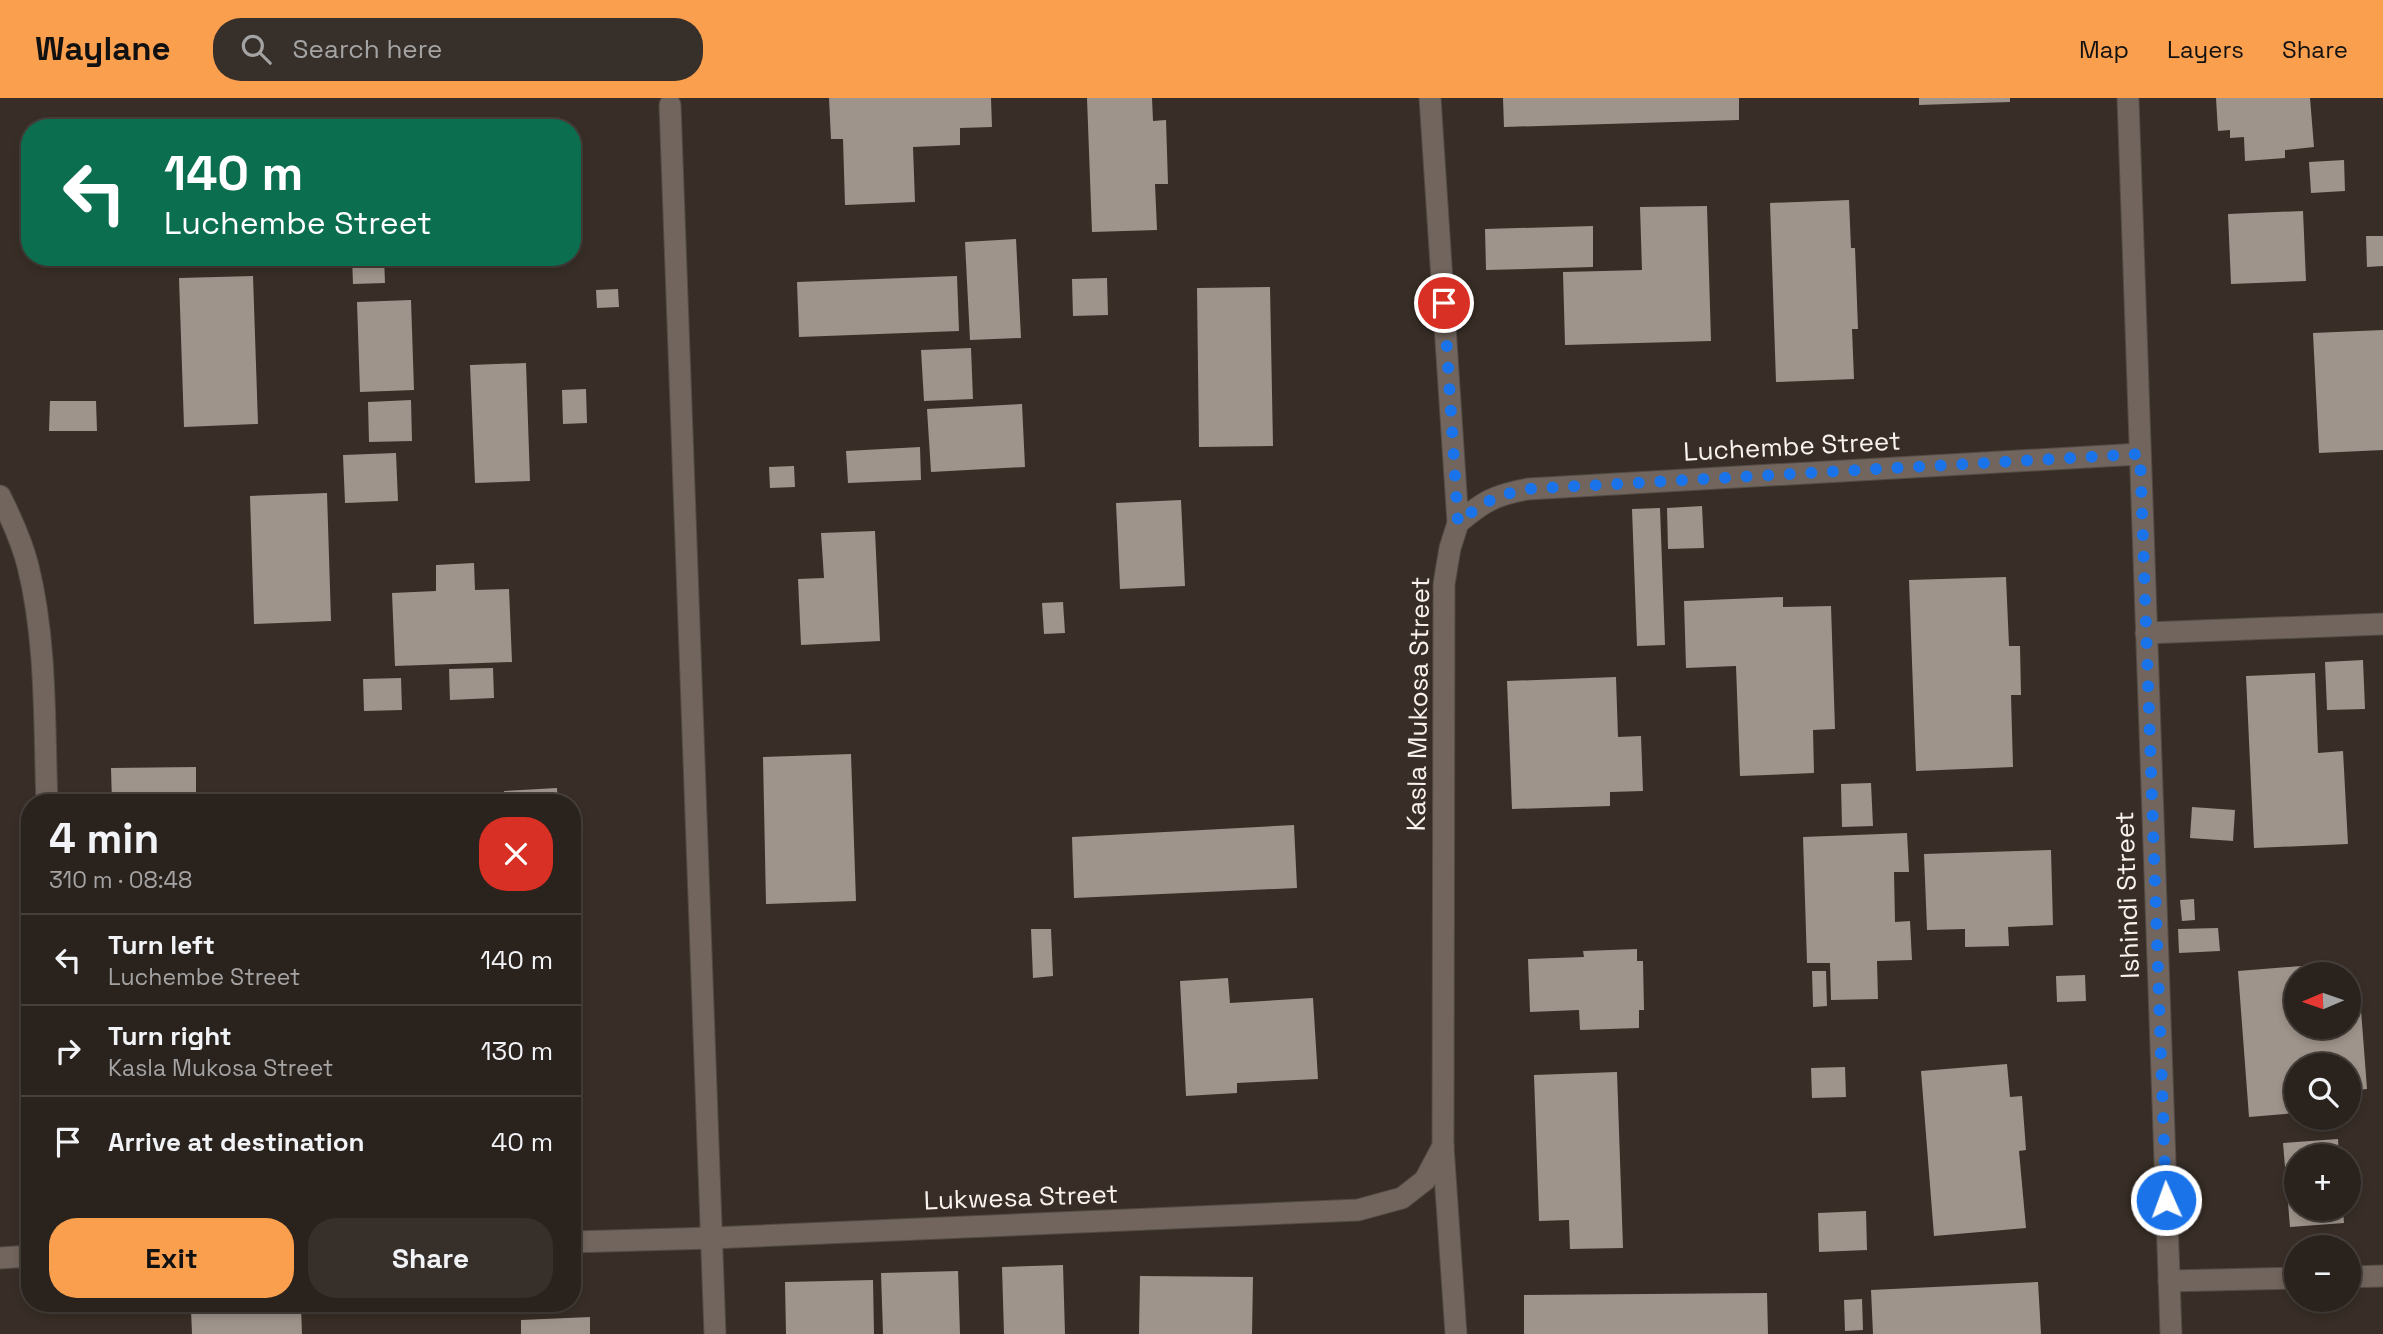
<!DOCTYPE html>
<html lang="en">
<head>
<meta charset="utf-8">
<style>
	:root { --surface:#2a221d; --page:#362f2a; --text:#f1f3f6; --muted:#a5a4a4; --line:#463f3b; --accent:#fa9f4e }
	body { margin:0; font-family:"Space Grotesk",sans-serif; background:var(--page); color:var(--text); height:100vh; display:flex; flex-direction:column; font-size:26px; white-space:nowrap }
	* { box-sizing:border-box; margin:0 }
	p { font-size:23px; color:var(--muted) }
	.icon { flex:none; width:38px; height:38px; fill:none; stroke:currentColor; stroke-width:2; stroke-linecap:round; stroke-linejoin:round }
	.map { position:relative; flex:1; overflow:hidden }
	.side { position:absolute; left:21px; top:696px; width:560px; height:518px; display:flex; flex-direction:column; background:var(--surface); border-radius:28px; box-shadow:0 4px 10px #0003,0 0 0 2px var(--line) }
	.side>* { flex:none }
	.banner { position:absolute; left:21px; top:21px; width:560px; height:147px; border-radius:28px; box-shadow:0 4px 10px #0003,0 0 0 2px var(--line); background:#0b6e4f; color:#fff; overflow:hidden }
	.needle { width:46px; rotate:268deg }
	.buttons { position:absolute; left:2284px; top:864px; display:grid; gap:14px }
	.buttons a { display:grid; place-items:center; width:77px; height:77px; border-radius:50%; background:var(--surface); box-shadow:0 4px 10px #0003,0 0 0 2px var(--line); font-size:35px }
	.pin { position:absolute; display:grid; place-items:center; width:60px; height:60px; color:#fff; margin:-30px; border:4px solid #fff; border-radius:50%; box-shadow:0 2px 7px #0007 }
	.me { position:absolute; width:77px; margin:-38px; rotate:358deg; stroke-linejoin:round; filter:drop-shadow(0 0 5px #0008) }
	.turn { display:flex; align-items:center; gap:24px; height:147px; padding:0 28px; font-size:32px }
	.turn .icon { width:91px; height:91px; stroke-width:2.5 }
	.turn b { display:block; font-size:49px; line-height:60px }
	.round { display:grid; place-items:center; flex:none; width:74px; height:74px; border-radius:28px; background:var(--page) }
	.headline { display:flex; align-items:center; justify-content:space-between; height:119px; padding:0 28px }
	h1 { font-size:42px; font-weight:700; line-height:52px }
	.action { display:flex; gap:14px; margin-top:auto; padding:14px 28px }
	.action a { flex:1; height:80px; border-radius:28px; background:var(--accent); color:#111; font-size:28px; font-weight:700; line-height:80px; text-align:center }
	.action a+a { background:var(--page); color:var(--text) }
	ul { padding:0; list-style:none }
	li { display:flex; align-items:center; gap:21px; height:91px; padding:0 28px; border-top:2px solid var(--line) }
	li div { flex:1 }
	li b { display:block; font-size:26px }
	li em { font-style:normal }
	header { display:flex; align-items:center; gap:42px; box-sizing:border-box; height:98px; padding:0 35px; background:var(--accent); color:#111 }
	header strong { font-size:33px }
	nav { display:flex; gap:38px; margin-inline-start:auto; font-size:24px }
	.search { width:490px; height:63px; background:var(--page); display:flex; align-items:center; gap:18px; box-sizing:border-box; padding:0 24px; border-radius:28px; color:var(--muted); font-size:26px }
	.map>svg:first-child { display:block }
</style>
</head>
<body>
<header>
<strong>Waylane</strong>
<div class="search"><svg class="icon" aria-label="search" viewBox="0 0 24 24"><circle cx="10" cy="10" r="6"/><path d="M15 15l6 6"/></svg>Search here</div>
<nav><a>Map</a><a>Layers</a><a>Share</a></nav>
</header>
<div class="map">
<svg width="2383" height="1236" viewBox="0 0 2383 1236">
	<rect width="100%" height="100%" fill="#382e27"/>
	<g fill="#9f948b">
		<path d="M829 0H991L992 29 960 30V47L913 49 915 104 845 107 843 41H831Z"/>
		<path d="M1087 0H1152L1153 23 1166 22 1168 86H1155L1157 132 1092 134Z"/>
		<path d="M1503 0H1739V22L1504 29Z"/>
		<path d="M1919 0H2010V4L1919 7Z"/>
		<path d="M2216 0H2310L2314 49 2285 52V60L2245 63 2244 39 2230 40V32L2218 33Z"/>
		<path d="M2344 62 2345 93 2311 95 2309 64Z"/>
		<path d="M1849 102 1851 150H1855L1858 231H1852L1854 281 1776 284 1770 105Z"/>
		<path d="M1707 108 1711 243 1565 247 1563 174 1642 172 1640 109Z"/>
		<path d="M2303 113 2306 183 2231 186 2228 116Z"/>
		<path d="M1593 128V169L1486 172 1485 131Z"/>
		<path d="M2366 138H2383V168L2367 169Z"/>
		<path d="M1016 141 1021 240 970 242 965 144Z"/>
		<path d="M352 159H384L385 185 353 186Z"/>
		<path d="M253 178 258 326 184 329 179 180Z"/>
		<path d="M957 178 959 233 799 239 797 184Z"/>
		<path d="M1107 180 1108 217 1073 218 1072 181Z"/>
		<path d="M1270 189 1273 348 1199 349 1197 190Z"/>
		<path d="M618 191 619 209 597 210 596 192Z"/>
		<path d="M411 202 414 292 360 294 357 204Z"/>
		<path d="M2383 232V352L2319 355 2313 235Z"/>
		<path d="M971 250 973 301 924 303 921 252Z"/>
		<path d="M526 265 530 383 475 385 470 267Z"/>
		<path d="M586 291 587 325 563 326 562 292Z"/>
		<path d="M411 302 412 343 369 344 368 304Z"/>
		<path d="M50 303H96L97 333H49Z"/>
		<path d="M1022 306 1025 369 931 374 927 311Z"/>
		<path d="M920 349 921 382 848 385 846 353Z"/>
		<path d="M396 355 398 403 345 405 343 357Z"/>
		<path d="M794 368 795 389 770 390 769 369Z"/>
		<path d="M327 395 331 523 254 526 250 398Z"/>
		<path d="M1181 402 1185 488 1120 491 1116 405Z"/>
		<path d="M1702 408 1704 450 1668 451 1667 410Z"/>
		<path d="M1660 410 1665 547 1637 548 1632 411Z"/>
		<path d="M875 433 880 543 801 547 798 481 824 480 821 435Z"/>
		<path d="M474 465 475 492 509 491 512 564 395 568 392 495 436 493V467Z"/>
		<path d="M2006 479 2009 548H2020L2021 597H2011L2013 669 1916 673 1909 482Z"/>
		<path d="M1783 499V509L1831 508 1835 631 1813 632 1814 675 1740 678 1736 568 1686 570 1684 503Z"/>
		<path d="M1063 504 1065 535 1044 536 1042 505Z"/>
		<path d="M2363 562 2365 611 2327 612 2325 564Z"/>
		<path d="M493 570 494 600 450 602 449 571Z"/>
		<path d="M2315 575 2318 655 2343 653 2348 746 2254 750 2246 578Z"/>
		<path d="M1616 579 1618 639 1641 638 1643 693 1610 694V708L1512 711 1507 583Z"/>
		<path d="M401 580 402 612 364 613 363 581Z"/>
		<path d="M851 656 856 803 766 806 763 659Z"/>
		<path d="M196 669V705H112L111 670Z"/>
		<path d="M1871 685 1873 728 1842 729 1841 686Z"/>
		<path d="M557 690 558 705H504V693Z"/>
		<path d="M2192 709 2235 712 2233 743 2190 740Z"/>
		<path d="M1294 727 1297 790 1074 800 1072 739Z"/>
		<path d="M1907 735 1909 774H1894L1895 824 1910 823 1912 862 1877 863 1878 901 1831 902 1830 865H1807L1803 739Z"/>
		<path d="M2051 752 2053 827 2008 829 2009 848 1965 849V831L1927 832 1924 756Z"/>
		<path d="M2194 801 2195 822 2182 823 2180 802Z"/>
		<path d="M2218 830 2220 853 2179 855 2178 831Z"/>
		<path d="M1031 831H1051L1053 878 1033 880Z"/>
		<path d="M1637 851V863H1643L1644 912H1639V930L1580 932 1579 912 1530 914 1528 861 1584 859 1583 853Z"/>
		<path d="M2301 868 2302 877H2296V929H2348V913L2361 912 2367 991 2348 993V968H2296V1015L2249 1019 2238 873Z"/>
		<path d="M1812 873H1826L1827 908 1813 909Z"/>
		<path d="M2085 877 2086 903 2057 904 2056 878Z"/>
		<path d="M1228 880 1230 905 1313 900 1318 981 1237 985V995L1186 998 1180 883Z"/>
		<path d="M2007 966 2010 999 2022 998 2026 1052 2019 1053 2026 1130 1934 1138 1921 973Z"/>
		<path d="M1845 969 1846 999 1812 1000 1811 970Z"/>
		<path d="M1617 974 1623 1150 1570 1151 1569 1122 1539 1123 1534 977Z"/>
		<path d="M2338 1041 2339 1059H2296V1111H2343L2344 1125 2290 1129 2283 1045Z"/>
		<path d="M1866 1113 1867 1152 1819 1154 1818 1115Z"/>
		<path d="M1063 1167 1065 1236H1004L1002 1169Z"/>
		<path d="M958 1173 960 1236H883L881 1175Z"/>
		<path d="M1140 1178 1253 1179 1252 1236H1139Z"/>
		<path d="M873 1182 874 1236H786L785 1184Z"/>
		<path d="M2038 1184 2041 1236H1873L1871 1192Z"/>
		<path d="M1767 1195 1768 1236H1524V1197Z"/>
		<path d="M1862 1201 1863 1232 1845 1233 1844 1202Z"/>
		<path d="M301 1208 302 1236H192L191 1212Z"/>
		<path d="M590 1219V1236H521V1222Z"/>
	</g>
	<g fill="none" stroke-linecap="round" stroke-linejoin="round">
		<defs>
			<g id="minor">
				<path d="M1430 0 1458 425 1450 450 1444 486 1443 1048 1456 1236"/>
				<path d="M2128 0 2171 1236"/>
				<path d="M670 7 715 1236"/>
				<path d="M0 398C11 420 22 444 28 468 47 545 44 627 47 705"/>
				<path d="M1458 425C1484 403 1495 397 1528 391L2140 356"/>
				<path d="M2146 535 2383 526"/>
				<path d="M572 1144 711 1140 1358 1112 1402 1100 1425 1082 1443 1048"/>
				<path d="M0 1160 30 1158"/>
				<path d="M2348 1179 2383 1178"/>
				<path d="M2169 1183 2296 1180"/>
			</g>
		</defs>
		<use href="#minor" stroke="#534b45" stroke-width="23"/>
		<use href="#minor" stroke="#71655d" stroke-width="21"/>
	</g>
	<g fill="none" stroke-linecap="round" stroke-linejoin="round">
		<path stroke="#1a73e8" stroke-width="12" stroke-dasharray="0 21.6" d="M1444 205 1458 425C1484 403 1495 398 1528 391L2140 356 2166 1102"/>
	</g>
	<g text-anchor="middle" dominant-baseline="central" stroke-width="7" stroke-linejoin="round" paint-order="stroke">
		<g font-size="26" fill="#f9f2ee" stroke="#382e27">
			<text transform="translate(1792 348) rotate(-3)">Luchembe Street</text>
			<text transform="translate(1418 606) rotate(-89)">Kasla Mukosa Street</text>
			<text transform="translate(2127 797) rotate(-92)">Ishindi Street</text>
			<text transform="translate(1021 1099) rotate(-2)">Lukwesa Street</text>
		</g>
	</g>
</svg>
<div class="buttons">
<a><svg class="needle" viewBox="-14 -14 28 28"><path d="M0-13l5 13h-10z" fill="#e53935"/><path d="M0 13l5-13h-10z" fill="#a5a4a4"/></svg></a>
<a><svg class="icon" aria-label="search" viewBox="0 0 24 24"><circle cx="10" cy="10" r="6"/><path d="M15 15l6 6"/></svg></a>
<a>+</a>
<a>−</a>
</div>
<div class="pin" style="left:1444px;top:205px;background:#d93025"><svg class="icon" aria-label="arrive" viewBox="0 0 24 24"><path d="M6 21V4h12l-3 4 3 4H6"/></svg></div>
<svg class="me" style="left:2166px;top:1102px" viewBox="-20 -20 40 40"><circle r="17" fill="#1a73e8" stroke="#fff" stroke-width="3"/><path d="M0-11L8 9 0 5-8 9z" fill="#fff"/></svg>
<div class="banner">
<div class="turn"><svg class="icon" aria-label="left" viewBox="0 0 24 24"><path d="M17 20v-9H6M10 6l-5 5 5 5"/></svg><div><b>140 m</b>Luchembe Street</div></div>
</div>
<section class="side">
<div class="headline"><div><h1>4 min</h1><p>310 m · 08:48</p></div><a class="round" style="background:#d93025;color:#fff"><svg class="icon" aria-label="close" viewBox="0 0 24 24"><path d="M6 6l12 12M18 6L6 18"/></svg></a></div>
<ul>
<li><svg class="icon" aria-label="left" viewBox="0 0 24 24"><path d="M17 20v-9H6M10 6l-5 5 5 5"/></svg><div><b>Turn left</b><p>Luchembe Street</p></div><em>140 m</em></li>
<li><svg class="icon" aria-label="right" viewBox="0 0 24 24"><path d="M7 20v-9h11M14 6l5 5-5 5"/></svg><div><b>Turn right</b><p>Kasla Mukosa Street</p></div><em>130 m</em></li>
<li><svg class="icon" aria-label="arrive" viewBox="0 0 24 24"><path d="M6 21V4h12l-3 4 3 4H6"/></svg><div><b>Arrive at destination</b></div><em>40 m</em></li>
</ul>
<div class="action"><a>Exit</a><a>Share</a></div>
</section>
</div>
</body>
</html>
